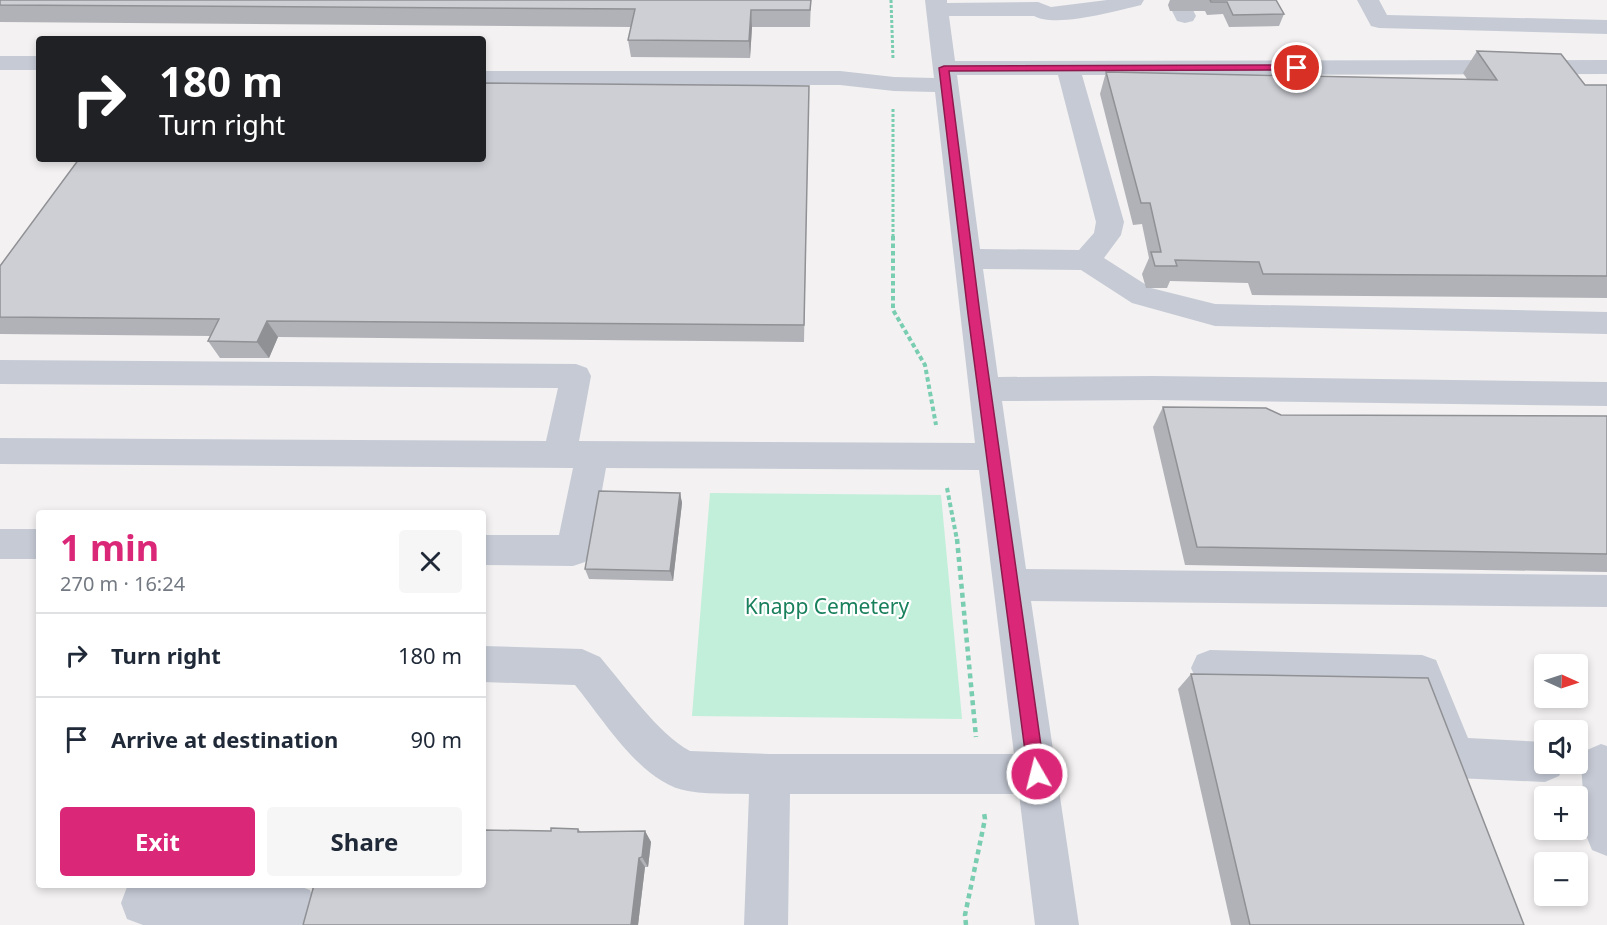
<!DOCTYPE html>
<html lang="en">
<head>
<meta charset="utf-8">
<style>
	:root { --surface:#fff; --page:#f6f6f7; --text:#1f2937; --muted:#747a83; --line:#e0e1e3; --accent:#db2777 }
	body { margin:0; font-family:"Noto Sans",sans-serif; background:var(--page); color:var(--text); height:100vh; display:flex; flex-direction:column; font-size:22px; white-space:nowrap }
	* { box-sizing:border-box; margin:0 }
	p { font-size:20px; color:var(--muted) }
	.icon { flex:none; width:33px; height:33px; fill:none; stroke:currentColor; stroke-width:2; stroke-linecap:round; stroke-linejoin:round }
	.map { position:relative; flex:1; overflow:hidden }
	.details { position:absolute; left:36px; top:510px; width:450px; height:378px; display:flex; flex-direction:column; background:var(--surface); border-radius:6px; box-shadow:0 3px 9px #0003 }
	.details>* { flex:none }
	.guide { position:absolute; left:36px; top:36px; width:450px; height:126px; border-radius:6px; box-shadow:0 3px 9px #0003; background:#202124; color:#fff; overflow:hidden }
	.needle { width:39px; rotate:93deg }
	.tools { position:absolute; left:1534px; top:654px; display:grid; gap:12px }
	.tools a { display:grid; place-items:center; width:54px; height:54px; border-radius:6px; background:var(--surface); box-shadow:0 3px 9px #0003; font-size:30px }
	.pin { position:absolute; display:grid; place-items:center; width:51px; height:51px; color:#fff; margin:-26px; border:3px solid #fff; border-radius:50%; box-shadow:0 2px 6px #0007 }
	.me { position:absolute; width:66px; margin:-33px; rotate:352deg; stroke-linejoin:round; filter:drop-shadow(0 0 4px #0008) }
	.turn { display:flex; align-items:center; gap:21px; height:126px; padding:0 24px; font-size:27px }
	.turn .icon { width:78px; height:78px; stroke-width:2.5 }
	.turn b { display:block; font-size:42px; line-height:51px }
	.round { display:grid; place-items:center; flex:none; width:63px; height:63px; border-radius:6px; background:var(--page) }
	.headline { display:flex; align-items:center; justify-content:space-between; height:102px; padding:0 24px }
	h1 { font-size:36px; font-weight:700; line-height:45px; color:var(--accent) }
	.primary-button { display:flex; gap:12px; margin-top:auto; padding:12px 24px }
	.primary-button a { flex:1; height:69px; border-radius:6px; background:var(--accent); color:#fff; font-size:24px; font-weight:700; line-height:69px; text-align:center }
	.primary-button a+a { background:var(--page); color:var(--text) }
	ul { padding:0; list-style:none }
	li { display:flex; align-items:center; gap:18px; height:84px; padding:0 24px; border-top:2px solid var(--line) }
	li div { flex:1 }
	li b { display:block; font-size:22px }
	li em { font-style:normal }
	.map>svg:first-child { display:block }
</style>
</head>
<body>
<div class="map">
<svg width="1607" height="925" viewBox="0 0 1607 925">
	<rect width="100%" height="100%" fill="#f3f1f1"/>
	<path fill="#c1efda" d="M710 493 941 495 962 719 692 716Z"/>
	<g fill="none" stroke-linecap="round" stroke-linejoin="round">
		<g stroke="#79cdb1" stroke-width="3" stroke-dasharray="3 2" stroke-linecap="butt">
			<path d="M891 0 893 59"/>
			<path d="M893 109V238"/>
		</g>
		<g stroke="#79cdb1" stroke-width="4" stroke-dasharray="4.5 3" stroke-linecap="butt">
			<path d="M893 236V310L925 365 936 425"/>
			<path d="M947 488 957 540"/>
		</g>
		<g stroke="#79cdb1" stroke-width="4.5" stroke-dasharray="5 4" stroke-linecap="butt">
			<path d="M957 539 976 737"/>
			<path d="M966 925 965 915 985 819 984 813"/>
		</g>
		<g fill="#c5cad5" fill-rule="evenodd">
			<path d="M925 0H947V3L1038 2 1051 7 1107 0H1144L1141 5C1116 11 1056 28 1034 16H949L955 61 1607 60V74L1082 75 1124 222 1121 235 1104 258 1151 288 1215 304 1607 312V334L1215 326 1132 303 1081 270 983 269 998 377 1153 376 1607 382V406L1153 400 1002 401 1026 569 1607 575V607L1031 601 1079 925H1035L1019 794H790L788 925H744L749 794C729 793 708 795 688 791 642 784 603 719 575 685L483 682V646L582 649 600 657C625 686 658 734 690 751L770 754H1014L979 470 606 468 591 551 585 562 573 566 483 565V535H559L573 468 0 464V438L546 441 558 388 0 384V360L576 364 587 368 591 376 579 441 975 443 935 92 894 91 840 85H483V71H840L894 77 934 78ZM957 75H1058L1096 222 1094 233 1079 250 980 249Z"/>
			<path d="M1357 0H1379L1387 15 1607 20V34L1379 28 1371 26Z"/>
			<path d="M1183 4 1191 6 1196 16 1193 21 1185 23 1177 21 1172 11 1175 6Z"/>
			<rect x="0" y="56" width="39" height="14"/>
			<rect x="0" y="529" width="39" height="30"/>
			<path d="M1210 650 1422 655 1436 660 1468 738 1545 742V764H1565L1559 776 1545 782 1456 778 1442 772 1410 691 1210 686 1197 681 1191 668 1197 655Z"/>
			<path d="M1601 744 1607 746V856L1592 850 1586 835 1581 764 1587 750Z"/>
			<path d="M133 885H296L310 890 316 906 310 922 301 925H143L127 919 121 903 127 887Z"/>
		</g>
	</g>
	<g fill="#b1b2b7">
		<path d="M0 0H811L810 27H752L750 58 631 57 628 40 631 27 0 22Z"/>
		<path d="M1170 0H1276L1284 14 1279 26 1229 27 1223 14 1207 15 1205 11H1170L1168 5Z"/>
		<path d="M1477 51 1585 85H1607V298L1252 295 1248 283 1170 281 1167 288H1146L1142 274 1149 258 1142 224 1133 225 1100 94 1106 72 1467 79 1463 73Z"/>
		<path d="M809 86 804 342 278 337 269 358H220L208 341 210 336 0 334V266Z"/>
		<path d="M1163 407 1281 415 1607 416V572L1185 565 1153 427Z"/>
		<path d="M680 493 682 503 673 581 589 579 585 569Z"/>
		<path d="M1191 674 1524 925H1231L1178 689Z"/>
		<path d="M578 829 581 832 645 831 651 842 648 867H645L638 925H303L551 831Z"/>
	</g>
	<g fill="#909195">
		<path d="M751 10 752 27 750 58 749 41Z"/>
		<path d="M267 321 278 337 269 358 257 342Z"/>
		<path d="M680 493 682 503 673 581 670 571Z"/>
		<path d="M645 831 651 842 648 867 642 857Z"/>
		<path d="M639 858 645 867 638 925H631Z"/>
	</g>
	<g fill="#cecfd5" stroke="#909195" stroke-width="1.5">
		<path d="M0 0H811L810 10H751L749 41 628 40 635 9 0 5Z"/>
		<path d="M1210 0H1276L1284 14 1233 15 1227 2H1211Z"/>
		<path d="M1477 51 1561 54 1585 85H1607V276L1263 274 1259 262 1175 260 1177 266H1155L1151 252H1161L1150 203H1141L1106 72 1497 80Z"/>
		<path d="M483 83 809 86 804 325 267 321 257 342 208 341 219 319 0 317V266L79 159H483Z"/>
		<path d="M1163 407 1266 408 1281 415 1607 416V554L1197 547Z"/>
		<path d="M599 491 680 493 670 571 585 569Z"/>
		<path d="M1191 674 1428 678 1524 925H1250Z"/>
		<path d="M551 828 578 829V832L645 831 642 857 639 858 631 925H303L314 885H483V830L551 831Z"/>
	</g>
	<path fill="#db2777" stroke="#8e194d" stroke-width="1.5" d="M1297 65 1301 66V70L949 71 980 314 1045 774 1043 780 1037 783 1031 780 1028 774 968 314 939 68 944 66Z"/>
	<g text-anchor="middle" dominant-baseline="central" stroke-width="4.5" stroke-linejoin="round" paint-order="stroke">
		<g font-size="21" fill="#19805c" stroke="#fff">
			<text x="827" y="606">Knapp Cemetery</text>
		</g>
	</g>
</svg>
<div class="tools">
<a><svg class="needle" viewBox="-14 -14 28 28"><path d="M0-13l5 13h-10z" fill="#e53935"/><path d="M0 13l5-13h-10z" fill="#747a83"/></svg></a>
<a><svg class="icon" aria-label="sound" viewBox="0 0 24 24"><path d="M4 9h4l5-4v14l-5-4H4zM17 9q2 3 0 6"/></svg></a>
<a>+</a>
<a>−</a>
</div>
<div class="pin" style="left:1297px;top:68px;background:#d93025"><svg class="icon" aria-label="arrive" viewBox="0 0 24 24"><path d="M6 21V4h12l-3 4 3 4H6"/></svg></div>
<svg class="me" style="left:1037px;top:774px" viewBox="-20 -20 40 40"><circle r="17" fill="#db2777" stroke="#fff" stroke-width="3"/><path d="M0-11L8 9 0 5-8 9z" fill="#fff"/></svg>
<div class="guide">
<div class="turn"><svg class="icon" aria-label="right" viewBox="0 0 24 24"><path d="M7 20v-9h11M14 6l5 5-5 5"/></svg><div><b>180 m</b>Turn right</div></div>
</div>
<section class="details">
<div class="headline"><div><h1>1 min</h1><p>270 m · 16:24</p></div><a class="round"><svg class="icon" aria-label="close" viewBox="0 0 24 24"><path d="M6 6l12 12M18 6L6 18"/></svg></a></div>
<ul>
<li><svg class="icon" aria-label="right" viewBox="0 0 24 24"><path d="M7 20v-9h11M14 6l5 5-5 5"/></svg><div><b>Turn right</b></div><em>180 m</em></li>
<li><svg class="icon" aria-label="arrive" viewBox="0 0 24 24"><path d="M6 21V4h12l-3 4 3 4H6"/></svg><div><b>Arrive at destination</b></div><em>90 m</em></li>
</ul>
<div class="primary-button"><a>Exit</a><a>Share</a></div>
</section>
</div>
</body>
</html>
